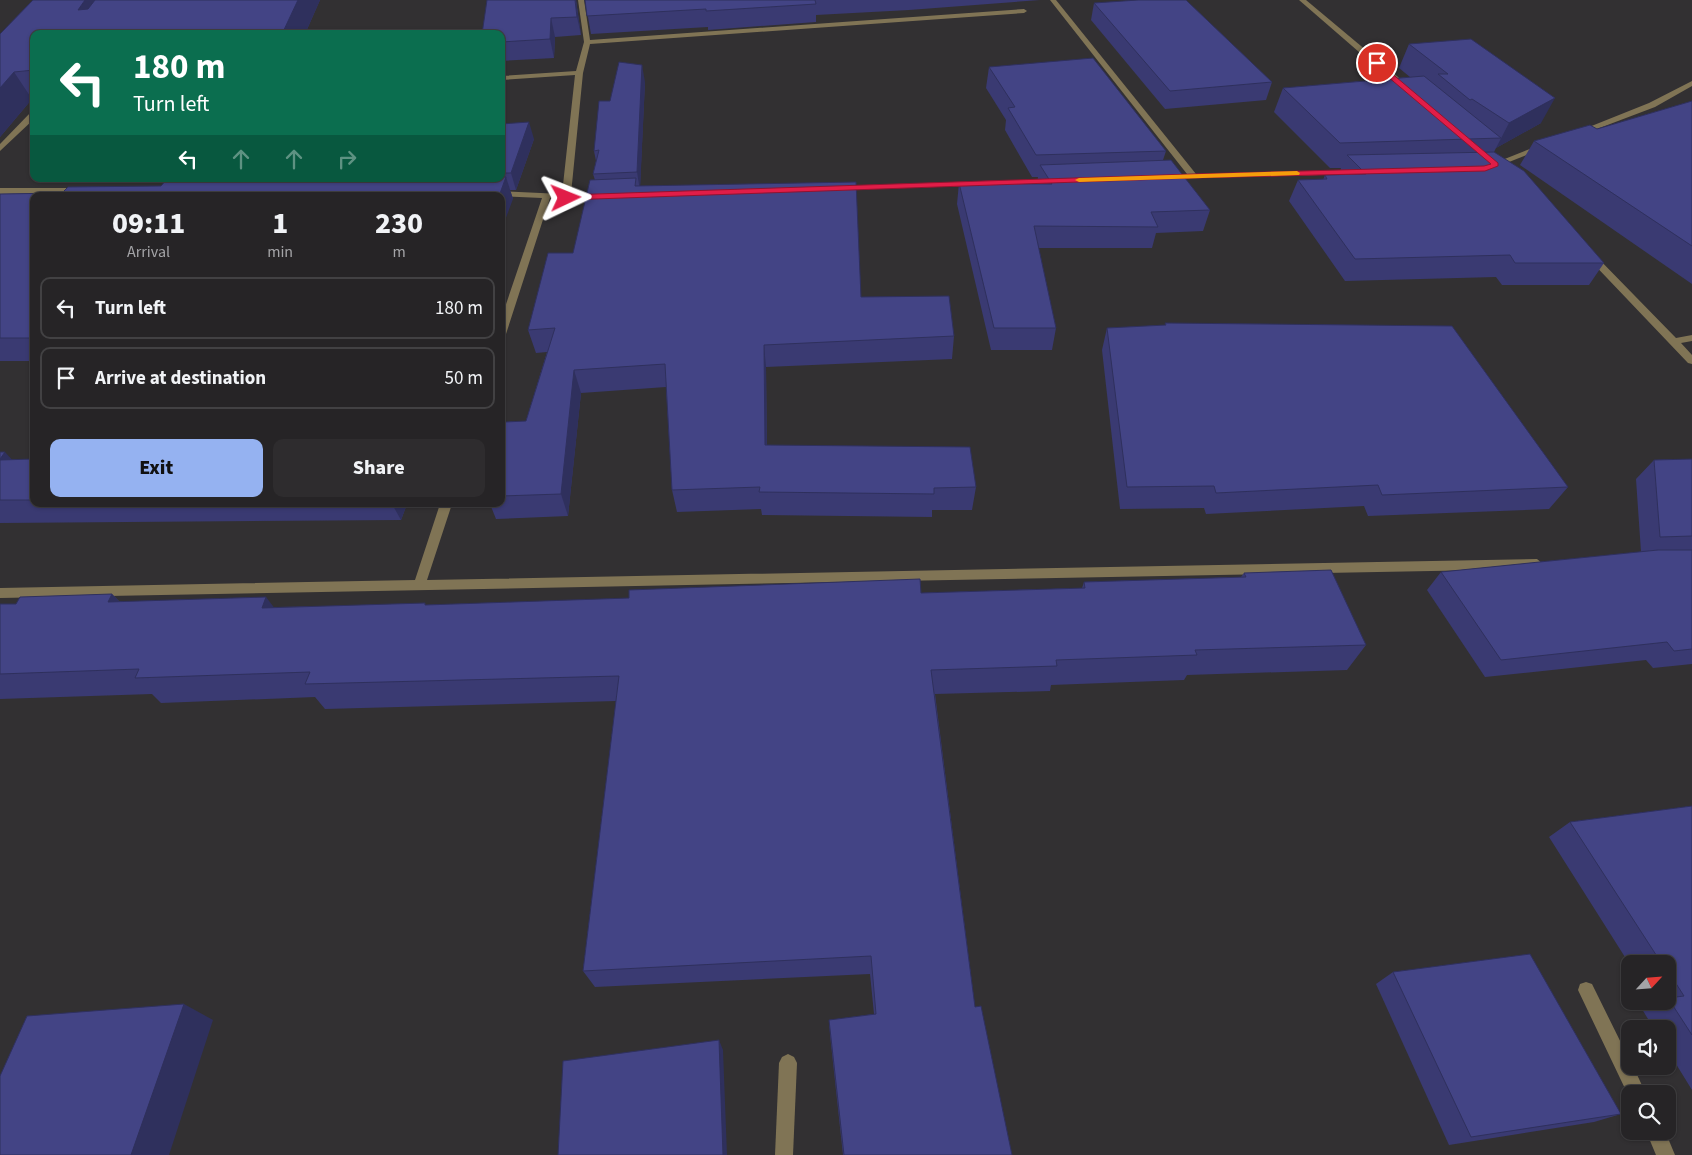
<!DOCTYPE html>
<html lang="en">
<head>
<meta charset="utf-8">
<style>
	:root { --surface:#262426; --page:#2e2c2e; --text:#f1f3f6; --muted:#a4a4a7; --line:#424143; --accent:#95b2f1 }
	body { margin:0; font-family:"Source Sans 3",sans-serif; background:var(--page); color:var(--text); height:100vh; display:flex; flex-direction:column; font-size:19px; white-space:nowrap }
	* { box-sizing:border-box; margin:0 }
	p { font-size:16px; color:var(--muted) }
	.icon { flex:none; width:28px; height:28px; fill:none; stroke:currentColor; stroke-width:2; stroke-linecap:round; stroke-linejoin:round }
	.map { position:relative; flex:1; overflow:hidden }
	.panel { position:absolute; left:30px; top:192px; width:475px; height:315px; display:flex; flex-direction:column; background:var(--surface); border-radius:10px; box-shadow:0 1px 4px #0004,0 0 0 1px var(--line) }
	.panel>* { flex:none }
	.hud { position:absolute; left:30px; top:30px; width:475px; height:152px; border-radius:10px; box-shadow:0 1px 4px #0004,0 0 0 1px var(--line); background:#0b6e4f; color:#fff; overflow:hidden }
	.needle { width:32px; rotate:64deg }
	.buttons { position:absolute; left:1621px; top:955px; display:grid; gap:10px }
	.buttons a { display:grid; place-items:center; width:55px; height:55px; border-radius:10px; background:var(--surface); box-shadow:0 1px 4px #0004,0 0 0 1px var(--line); font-size:25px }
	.pin { position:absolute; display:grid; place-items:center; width:42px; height:42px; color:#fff; margin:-21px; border:2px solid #fff; border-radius:50%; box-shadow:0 1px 5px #0007 }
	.me { position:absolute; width:55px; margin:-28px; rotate:88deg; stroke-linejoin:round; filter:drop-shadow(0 0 4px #0008) }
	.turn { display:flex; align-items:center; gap:18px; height:105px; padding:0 20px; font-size:22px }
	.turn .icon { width:65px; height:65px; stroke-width:2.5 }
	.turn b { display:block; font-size:35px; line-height:42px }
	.lanes { display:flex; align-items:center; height:48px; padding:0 20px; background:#0003; justify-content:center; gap:25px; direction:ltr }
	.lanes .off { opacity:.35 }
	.eta { display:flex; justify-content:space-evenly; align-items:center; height:85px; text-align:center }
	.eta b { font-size:30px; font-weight:800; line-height:35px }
	.cta { display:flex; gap:10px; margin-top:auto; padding:10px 20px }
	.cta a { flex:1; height:58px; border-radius:10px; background:var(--accent); color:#111; font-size:20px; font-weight:800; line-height:58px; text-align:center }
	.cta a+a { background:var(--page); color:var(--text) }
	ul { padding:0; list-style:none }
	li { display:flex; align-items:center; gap:15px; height:62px; margin:0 10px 8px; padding:0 10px; border:2px solid var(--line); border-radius:10px }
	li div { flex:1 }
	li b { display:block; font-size:19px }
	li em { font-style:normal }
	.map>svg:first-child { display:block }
</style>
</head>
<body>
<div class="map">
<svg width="1692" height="1155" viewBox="0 0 1692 1155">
	<rect width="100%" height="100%" fill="#323032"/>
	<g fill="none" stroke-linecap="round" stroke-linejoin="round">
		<g fill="#807455" fill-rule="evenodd">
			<path d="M578 0H584L590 40 1024 9 1027 11 1024 13 590 44 583 73 571 194 602 193 606 196 602 199 566 201 550 198 506 334 501 337V319L542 198 494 196 491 194 495 191 562 194 575 75 501 80V76L576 71 584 42Z"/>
			<path d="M1050 0H1056L1196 174 1357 170 1361 172 1357 174 1164 179V175H1167L1187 174Z"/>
			<path d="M1299 0H1306L1410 87V91H1404Z"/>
			<path d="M1692 81V86L1655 107 1581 135 1574 133 1649 103Z"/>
			<path d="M31 112H34V119L0 151V144Z"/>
			<path d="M1540 145 1547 147 1494 168 1487 166Z"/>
			<path d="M1054 179H1057V183L840 190 836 188 840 186Z"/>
			<path d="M0 188H80L84 191 80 194H0Z"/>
			<path d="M1590 252 1593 253 1676 338 1692 335V341L1681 343 1692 355V364L1688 363 1587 257V253Z"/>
			<path d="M440 504H452L427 580 1537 559 1543 564 1537 569 0 598V588L415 580Z"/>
			<path d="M1586 982 1592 984 1630 1061V1066H1633L1646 1094H1630V1099L1578 990 1580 984Z"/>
			<path d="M788 1054 794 1057 797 1063 793 1155H775L779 1063 782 1057Z"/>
			<path d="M1646 1131H1665L1675 1155H1656Z"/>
		</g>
	</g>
	<g fill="#3a3a72">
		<path d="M33 0H320L305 34H34V98L32 99 0 137V34Z"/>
		<path d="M576 0 581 35 555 37 554 58 501 61V34Z"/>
		<path d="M585 0H1040L909 10 816 15V22L708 30V27L591 34Z"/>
		<path d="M1094 3 1272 82 1266 100 1165 109 1091 20Z"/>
		<path d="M1409 44 1541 123 1496 148 1494 152 1604 263 1589 285H1502L1496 277 1345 281 1289 201 1298 180H1323L1325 175H1339L1341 168H1330L1274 112 1283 88 1410 77 1399 68Z"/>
		<path d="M989 67 1166 151 1163 160 1210 210 1203 231 1156 233 1152 248H1038L1056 328 1052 350H991L957 204 959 183 1037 184 1038 177H1032L1005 130 1006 120 986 88Z"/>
		<path d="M645 82 640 186 861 297 954 336 952 359 766 367 767 445 976 487 972 510H932V517L762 515 761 509 677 512 672 490 666 387 581 393 568 516 496 519 490 504H501V438L526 421 547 352 536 353 528 330 573 253 595 180 593 174 596 161 594 151 610 101Z"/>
		<path d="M1692 101V284L1520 165 1534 141 1597 129Z"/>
		<path d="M501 124 534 139 516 190H510L513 199 34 196V361H0V194L62 193 161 186 501 179Z"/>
		<path d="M1165 323 1568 487 1549 509 1368 516 1364 506 1206 514 1204 508 1120 509 1102 350 1107 328 1165 325Z"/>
		<path d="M0 452 12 460 34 459V504H407L401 520 0 523Z"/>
		<path d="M1692 459V664L1653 668 1646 660 1485 677 1427 590 1441 572 1641 552 1636 479 1654 460Z"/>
		<path d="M1244 573 1366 645 1347 670 1187 675 1184 680 1051 685 1050 691 935 694 975 1007 1012 1155H843L830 1035 829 1020 874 1014 870 974 595 987 583 971 616 701 325 709 315 697 161 703 152 694 0 699V604H16L112 594 119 601 274 607 427 605 921 593 1082 588 1084 582 1241 577Z"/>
		<path d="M1692 806V1090L1668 1051V1029H1654L1642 1009 1655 1004 1653 1001H1668V964H1630V965L1549 837 1570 822Z"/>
		<path d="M1393 972 1621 1114 1594 1122 1449 1145 1376 984Z"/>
	</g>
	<g fill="#2f305d">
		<path d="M85 0H118L94 34 78 10Z"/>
		<path d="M298 0H320L305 34H282Z"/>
		<path d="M575 0H576L581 35 577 17Z"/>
		<path d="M551 18 555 37 554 58 550 39Z"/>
		<path d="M642 65 645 82 640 191 637 172Z"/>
		<path d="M14 72 32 99 0 137V88Z"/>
		<path d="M1555 98 1541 123 1496 148 1509 123Z"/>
		<path d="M529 122 534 139 516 190 511 173Z"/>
		<path d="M506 177 513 199 501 231V196H499Z"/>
		<path d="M764 345 766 367 767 468 765 445Z"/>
		<path d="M574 370 581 393 568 516 561 494Z"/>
		<path d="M5 452 26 475 0 462V459Z"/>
		<path d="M392 504H407L401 520Z"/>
		<path d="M112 594 137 620 108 602Z"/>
		<path d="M266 597 286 623 262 608Z"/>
		<path d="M184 1004 213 1020 169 1155H131Z"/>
		<path d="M719 1040 723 1050 727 1155H723Z"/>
	</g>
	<g fill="#434485" stroke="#2f305d">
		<path d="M33 0H85L78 10 88 9 95 0H298L282 34H34V70L14 72 0 88V34Z"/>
		<path d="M487 0H575L577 17 551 18 550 39 501 42V34H482Z"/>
		<path d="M585 0H815L816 4 706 11V9L587 16Z"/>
		<path d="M1138 0H1186L1272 82 1170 91 1094 3Z"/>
		<path d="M1471 39 1555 98 1509 123 1472 99 1470 100 1438 74H1448L1409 44Z"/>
		<path d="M1093 58 1166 151 1036 155 1008 108 1015 107 989 67Z"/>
		<path d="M619 62 642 65 637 172 593 174 599 150 594 151 599 101H610Z"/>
		<path d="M1424 76 1501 138 1340 143 1283 88Z"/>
		<path d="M1692 101V246L1534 141 1590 125 1597 129Z"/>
		<path d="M529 122 511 173H501V124Z"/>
		<path d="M1494 152 1524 171 1604 263H1515L1510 255 1355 259 1298 180 1327 179 1325 175 1366 174 1347 155Z"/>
		<path d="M1171 160 1210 210 1151 212 1158 227 1034 226 1056 328H994L959 183 1052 184 1040 165Z"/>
		<path d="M501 177H506L499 196H34V338H0V194L62 193 68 187 161 186 167 179H501Z"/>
		<path d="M636 178 635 186 856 182 861 297 949 296 954 336 764 345 765 445 970 447 976 487 934 488V494L759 492 760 487 672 490 665 364 574 370 561 494 501 496V438L505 422 526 421 555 328 528 330 548 253H573L590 180Z"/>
		<path d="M1165 323 1452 326 1568 487 1382 495 1378 485 1216 493 1214 486 1127 487 1107 328 1166 325Z"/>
		<path d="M0 452H5L0 459Z"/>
		<path d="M34 459V500H0V460Z"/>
		<path d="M1692 459V536L1660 537 1654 460Z"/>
		<path d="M1658 550H1692V649L1674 651 1667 642 1501 660 1441 572Z"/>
		<path d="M1331 570 1366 645 1195 650 1197 655 1056 660 1057 666 931 670 975 1007 981 1006 1012 1155H844L829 1020 876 1014 871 956 583 971 619 676 305 684 310 672 135 678 139 669 0 674V604H16L20 597 112 594 108 602 266 597 262 608 425 603V605L629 598V590L920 579 921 593 1085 588 1084 582 1246 577 1244 573Z"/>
		<path d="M1692 806V1035L1668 998 1684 996 1668 971V964H1662L1570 822Z"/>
		<path d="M1530 954 1621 1114 1471 1137 1393 972Z"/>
		<path d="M184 1004 131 1155H0V1076L27 1016Z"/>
		<path d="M719 1040 723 1155H558L563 1061Z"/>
	</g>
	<path fill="#e11d48" stroke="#92132f" d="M1377 61 1498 163V166L1485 171 1193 178 566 200 562 198 566 195 1193 174 1484 166 1491 164 1374 65Z"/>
	<path fill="#f59e0b" d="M1297 171 1300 173 1299 175 1079 182 1075 180 1079 178Z"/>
</svg>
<div class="buttons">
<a><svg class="needle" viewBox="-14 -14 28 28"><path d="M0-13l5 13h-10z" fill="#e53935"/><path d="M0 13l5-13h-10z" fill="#a4a4a7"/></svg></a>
<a><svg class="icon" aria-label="sound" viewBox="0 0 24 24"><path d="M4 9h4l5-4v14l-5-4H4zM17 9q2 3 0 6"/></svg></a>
<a><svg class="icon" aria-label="search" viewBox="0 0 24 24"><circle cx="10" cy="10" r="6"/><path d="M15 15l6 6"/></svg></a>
</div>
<div class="pin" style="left:1377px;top:63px;background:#d93025"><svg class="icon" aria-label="arrive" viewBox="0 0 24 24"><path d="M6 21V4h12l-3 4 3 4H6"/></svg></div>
<svg class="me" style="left:566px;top:198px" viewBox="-20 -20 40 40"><path d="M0-17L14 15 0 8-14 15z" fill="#e11d48" stroke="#fff" stroke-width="4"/></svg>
<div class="hud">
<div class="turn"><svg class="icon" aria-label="left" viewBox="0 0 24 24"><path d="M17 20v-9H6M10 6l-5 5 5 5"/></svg><div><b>180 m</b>Turn left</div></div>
<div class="lanes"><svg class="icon" aria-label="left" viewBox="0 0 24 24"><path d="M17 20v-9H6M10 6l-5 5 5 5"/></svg><svg class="icon off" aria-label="ahead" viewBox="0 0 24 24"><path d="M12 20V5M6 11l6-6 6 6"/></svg><svg class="icon off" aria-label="ahead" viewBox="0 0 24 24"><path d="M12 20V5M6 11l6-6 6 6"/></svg><svg class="icon off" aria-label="right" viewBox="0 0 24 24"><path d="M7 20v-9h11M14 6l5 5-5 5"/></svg></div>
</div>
<section class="panel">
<div class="eta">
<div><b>09:11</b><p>Arrival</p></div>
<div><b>1</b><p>min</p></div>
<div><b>230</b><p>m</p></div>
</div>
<ul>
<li><svg class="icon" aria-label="left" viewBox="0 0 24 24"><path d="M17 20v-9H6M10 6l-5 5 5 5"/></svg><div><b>Turn left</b></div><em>180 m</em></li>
<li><svg class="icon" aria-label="arrive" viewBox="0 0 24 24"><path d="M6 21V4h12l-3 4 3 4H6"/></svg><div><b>Arrive at destination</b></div><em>50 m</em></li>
</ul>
<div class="cta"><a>Exit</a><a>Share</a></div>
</section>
</div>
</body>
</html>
